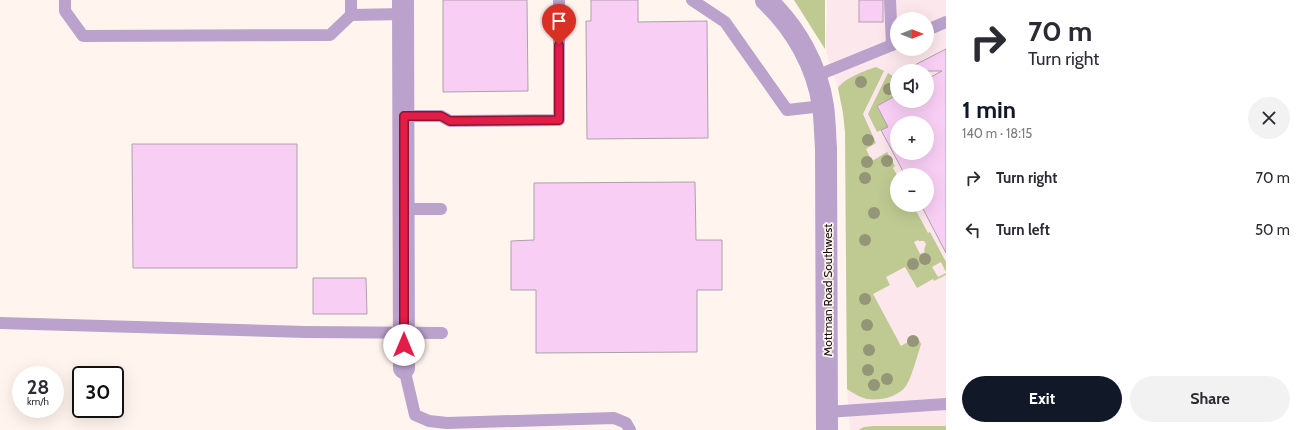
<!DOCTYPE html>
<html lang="en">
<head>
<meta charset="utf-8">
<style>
	:root { --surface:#fff; --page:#f2f2f3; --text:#2b2b33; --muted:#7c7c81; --accent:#111827 }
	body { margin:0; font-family:Cabin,sans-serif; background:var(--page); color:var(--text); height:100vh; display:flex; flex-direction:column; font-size:15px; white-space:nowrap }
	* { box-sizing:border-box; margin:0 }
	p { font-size:13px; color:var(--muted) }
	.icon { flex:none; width:22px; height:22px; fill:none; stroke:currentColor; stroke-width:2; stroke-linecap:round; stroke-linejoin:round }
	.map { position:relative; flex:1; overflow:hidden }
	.drawer { display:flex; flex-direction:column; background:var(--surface); width:360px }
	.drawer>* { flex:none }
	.hud { background:#fff; color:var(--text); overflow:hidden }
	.needle { width:26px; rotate:90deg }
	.tools { position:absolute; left:890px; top:12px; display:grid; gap:8px }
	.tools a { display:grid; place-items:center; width:44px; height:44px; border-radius:50%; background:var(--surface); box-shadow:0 4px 16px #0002; font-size:20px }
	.speed { position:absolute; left:12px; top:366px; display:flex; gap:8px; font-size:20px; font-weight:700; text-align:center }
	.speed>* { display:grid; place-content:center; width:52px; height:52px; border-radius:50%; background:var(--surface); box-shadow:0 4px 16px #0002; line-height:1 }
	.speed small { font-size:10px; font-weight:400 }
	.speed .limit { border:2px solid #111; border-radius:6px; background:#fff; color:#111 }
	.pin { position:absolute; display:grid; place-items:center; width:34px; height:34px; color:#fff; margin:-41px -17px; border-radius:50% 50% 50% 0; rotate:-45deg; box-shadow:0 0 4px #0007 }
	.pin .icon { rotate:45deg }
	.me { position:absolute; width:44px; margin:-22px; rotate:0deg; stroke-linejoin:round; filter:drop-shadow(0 0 3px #0008) }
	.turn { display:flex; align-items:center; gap:14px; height:84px; padding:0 16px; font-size:18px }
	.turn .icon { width:52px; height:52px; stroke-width:2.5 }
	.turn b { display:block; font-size:28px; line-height:34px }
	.round { display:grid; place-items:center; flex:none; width:42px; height:42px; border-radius:21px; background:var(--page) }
	.head { display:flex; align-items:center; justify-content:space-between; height:68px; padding:0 16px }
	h1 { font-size:24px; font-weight:800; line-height:30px; color:var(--accent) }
	.cta { display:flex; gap:8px; margin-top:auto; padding:8px 16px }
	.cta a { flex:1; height:46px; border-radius:24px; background:var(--accent); color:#fff; font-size:16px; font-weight:800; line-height:46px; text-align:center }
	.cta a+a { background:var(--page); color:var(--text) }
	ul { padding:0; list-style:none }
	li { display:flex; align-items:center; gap:12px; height:52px; padding:0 16px }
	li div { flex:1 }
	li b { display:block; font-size:15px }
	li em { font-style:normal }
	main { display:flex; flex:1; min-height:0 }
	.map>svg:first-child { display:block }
</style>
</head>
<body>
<main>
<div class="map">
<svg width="946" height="430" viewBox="0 0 946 430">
	<rect width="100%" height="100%" fill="#fff5ee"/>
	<path fill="#fce7ec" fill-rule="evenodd" d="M827 0H946V426H873L864 427 858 430H850L847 389 845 132 843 113 838 88 826 52ZM897 19H927V49H897ZM897 71H927V101H897ZM897 123H927V153H897ZM897 175H927V205H897Z"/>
	<g fill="#bfca92" fill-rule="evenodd">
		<path d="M794 0H825V49Z"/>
		<path d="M876 67 884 71 863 114 876 143 866 149 872 161 887 152 895 166 893 168 897 175V205H913L928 233 930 232 946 262V272L941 262 932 267 938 277 946 273V275L934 281 933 279 917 288 905 267 886 277 890 285 873 294 901 346 913 339 919 340 921 344C918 354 911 379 906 386 898 397 880 401 867 399 859 397 853 393 847 389L845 132 843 113 838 88C843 79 866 70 876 67ZM918 240 919 241H924L926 244 924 250 925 252 920 254 914 242Z"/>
		<path d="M888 73C898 78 897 86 897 95L877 106 888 127 877 132 868 114Z"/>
		<path d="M873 426H946V430H858L864 427Z"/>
	</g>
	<g fill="#f9cef5" stroke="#aaa2a9" fill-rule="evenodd">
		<path d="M443 0H527L528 91 443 92Z"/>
		<path d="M591 0H638V22L707 21 708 138 587 139 586 21H591Z"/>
		<rect x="859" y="0" width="24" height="22"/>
		<path d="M946 49V253L921 205H927V175H905L881 130 888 127 877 106 897 95V101H927V79L942 71H903ZM897 123H927V153H897Z"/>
		<path d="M132 144H297V268H133Z"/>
		<path d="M695 182 696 240H722V290H697V352L536 353V290H511V241L534 240V183Z"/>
		<path d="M313 278H366L367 314H313Z"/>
	</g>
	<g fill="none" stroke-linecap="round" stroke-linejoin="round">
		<g stroke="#baa2cd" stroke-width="12">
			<path d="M65 0V11L83 36 330 35 351 15"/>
			<path d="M351 0V15L403 14"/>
			<path d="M692 0 725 22 787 110 823 106"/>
			<path d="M890 0 892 45"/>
			<path d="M927 30 946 22"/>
			<path d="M816 76 897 43"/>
			<path d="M404 116H441L450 121 559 120V0"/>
			<path d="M404 209H441"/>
			<path d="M0 323 306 332 442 333"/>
			<path d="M404 368 415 415 429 421 447 423 614 418 626 423 630 430"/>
			<path d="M827 412 946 404"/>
		</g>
		<path stroke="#baa2cd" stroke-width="22" d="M403 0 404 368"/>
		<path stroke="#baa2cd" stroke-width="22" d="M766 0C796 28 817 66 823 106 825 121 825 135 826 149L827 430"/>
	</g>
	<g fill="#959577">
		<circle cx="861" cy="82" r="6"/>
		<circle cx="889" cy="89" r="6"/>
		<circle cx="868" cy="140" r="6"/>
		<circle cx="887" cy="161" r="6"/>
		<circle cx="867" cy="162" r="6"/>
		<circle cx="865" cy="178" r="6"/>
		<circle cx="874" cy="213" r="6"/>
		<circle cx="865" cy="240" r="6"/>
		<circle cx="925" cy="259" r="6"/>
		<circle cx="913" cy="264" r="6"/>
		<circle cx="865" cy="299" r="6"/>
		<circle cx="867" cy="325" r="6"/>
		<circle cx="913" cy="341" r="6"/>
		<circle cx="869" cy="350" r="6"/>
		<circle cx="868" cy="370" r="6"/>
		<circle cx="887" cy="379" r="6"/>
		<circle cx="874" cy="385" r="6"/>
	</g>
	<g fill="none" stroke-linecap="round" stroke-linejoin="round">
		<defs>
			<path id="route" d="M404 345V116H441L450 121 559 120V45"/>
		</defs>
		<use href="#route" stroke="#92132f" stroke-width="10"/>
		<use href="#route" stroke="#e11d48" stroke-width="7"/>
	</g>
	<g text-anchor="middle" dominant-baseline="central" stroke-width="3.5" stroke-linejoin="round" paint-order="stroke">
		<g font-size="12" fill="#120f0d" stroke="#fff5ee">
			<text transform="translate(827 290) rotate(-90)">Mottman Road Southwest</text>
		</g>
	</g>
</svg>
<div class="tools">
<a><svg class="needle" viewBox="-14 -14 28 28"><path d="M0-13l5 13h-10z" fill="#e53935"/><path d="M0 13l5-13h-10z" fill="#7c7c81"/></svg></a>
<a><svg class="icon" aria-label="sound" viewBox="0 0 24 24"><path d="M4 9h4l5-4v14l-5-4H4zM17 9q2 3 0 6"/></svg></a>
<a>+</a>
<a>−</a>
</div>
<div class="speed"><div>28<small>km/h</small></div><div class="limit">30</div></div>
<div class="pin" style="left:559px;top:45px;background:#d93025"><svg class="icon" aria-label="arrive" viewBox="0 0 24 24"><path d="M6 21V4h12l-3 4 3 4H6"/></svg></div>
<svg class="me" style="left:404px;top:345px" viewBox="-20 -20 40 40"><circle r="19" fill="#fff"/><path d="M0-13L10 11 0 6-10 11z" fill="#e11d48"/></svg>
</div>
<section class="drawer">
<div class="hud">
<div class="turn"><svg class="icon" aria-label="right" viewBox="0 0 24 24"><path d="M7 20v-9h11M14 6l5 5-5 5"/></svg><div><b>70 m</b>Turn right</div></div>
</div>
<div class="head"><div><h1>1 min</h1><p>140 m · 18:15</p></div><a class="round"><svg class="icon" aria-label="close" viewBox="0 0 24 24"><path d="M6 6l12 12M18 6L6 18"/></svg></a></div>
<ul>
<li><svg class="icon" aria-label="right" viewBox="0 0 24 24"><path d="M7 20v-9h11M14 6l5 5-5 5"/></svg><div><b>Turn right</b></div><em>70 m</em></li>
<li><svg class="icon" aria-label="left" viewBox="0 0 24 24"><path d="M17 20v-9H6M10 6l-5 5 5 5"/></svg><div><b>Turn left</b></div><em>50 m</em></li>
</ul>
<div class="cta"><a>Exit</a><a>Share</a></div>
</section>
</main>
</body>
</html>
